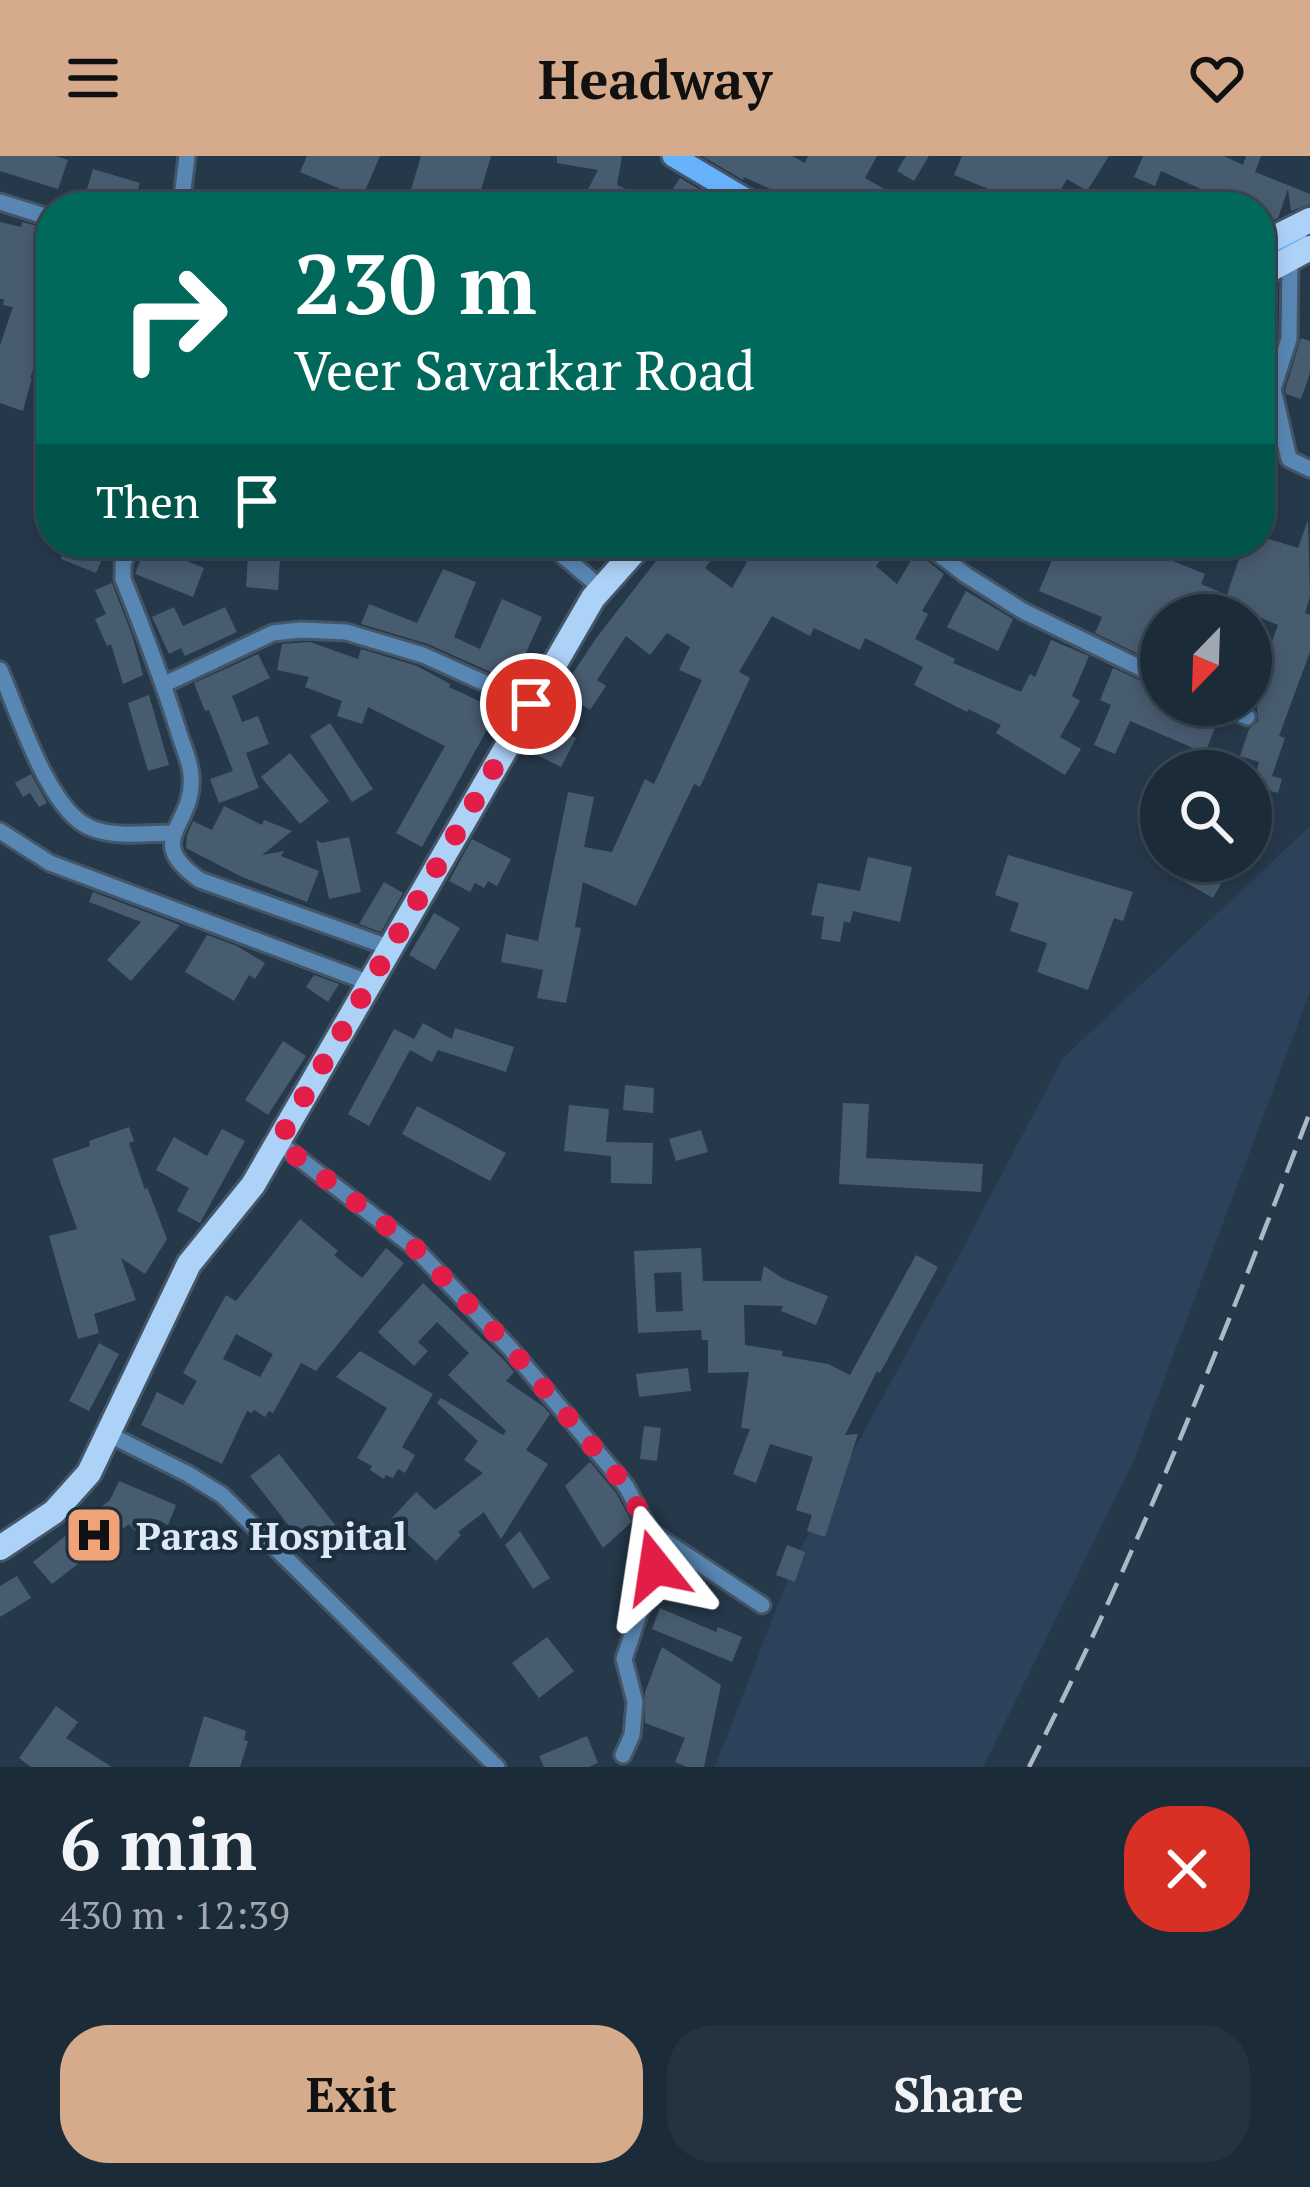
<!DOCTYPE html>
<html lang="en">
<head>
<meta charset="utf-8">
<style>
	:root { --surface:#1c2b38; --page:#253340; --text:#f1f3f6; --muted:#a0a7ae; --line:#3a4753; --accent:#d6ab8b }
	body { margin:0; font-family:"PT Serif",serif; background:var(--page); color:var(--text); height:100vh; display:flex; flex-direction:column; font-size:45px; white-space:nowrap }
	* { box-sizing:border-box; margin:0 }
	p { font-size:39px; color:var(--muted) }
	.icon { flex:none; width:66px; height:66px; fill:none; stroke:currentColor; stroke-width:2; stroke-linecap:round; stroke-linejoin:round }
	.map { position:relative; height:1611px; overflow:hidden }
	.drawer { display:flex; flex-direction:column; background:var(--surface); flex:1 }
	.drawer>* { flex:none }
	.guide { position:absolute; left:36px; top:36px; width:1239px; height:366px; border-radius:48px; box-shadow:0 6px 18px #0003,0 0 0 3px var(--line); background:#00695c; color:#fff; overflow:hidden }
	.needle { width:78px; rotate:203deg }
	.buttons { position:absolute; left:1140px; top:438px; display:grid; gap:24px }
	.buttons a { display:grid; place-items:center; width:132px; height:132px; border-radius:50%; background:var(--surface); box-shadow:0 6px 18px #0003,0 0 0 3px var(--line); font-size:60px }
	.pin { position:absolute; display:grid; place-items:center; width:102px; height:102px; color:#fff; margin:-51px; border:6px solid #fff; border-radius:50%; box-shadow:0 3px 12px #0007 }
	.me { position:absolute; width:132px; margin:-66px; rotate:345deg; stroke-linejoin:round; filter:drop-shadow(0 0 9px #0008) }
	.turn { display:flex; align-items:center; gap:42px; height:252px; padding:0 60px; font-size:54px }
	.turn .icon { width:156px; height:156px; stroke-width:2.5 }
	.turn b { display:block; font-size:84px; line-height:102px }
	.then { display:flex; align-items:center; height:114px; padding:0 60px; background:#0003; gap:24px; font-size:45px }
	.round { display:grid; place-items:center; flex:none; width:126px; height:126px; border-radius:48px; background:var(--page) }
	.summary { display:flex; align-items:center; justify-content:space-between; height:204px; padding:0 60px }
	h1 { font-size:72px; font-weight:700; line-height:90px }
	.primary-button { display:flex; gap:24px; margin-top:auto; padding:24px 60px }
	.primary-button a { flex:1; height:138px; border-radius:48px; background:var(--accent); color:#111; font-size:48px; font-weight:700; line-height:138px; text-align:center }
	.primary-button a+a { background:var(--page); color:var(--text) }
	header { display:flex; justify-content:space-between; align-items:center; height:156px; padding:0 60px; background:var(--accent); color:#111; font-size:54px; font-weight:700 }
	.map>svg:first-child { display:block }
</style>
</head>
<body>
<header><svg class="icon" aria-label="menu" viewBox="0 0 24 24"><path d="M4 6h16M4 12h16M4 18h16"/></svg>Headway<svg class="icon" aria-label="heart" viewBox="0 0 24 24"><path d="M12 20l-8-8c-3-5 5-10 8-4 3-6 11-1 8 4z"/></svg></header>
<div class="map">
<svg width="1310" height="1611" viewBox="0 0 1310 1611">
	<rect width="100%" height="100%" fill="#26394b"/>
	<path fill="#2b425a" d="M1310 670V836L1133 1306 983 1611H715L798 1397 942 1132 1063 902Z"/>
	<g fill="#485c70" fill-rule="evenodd">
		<path d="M0 0H56L68 4 58 33 0 15Z"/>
		<path d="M307 0H380L362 42 300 16Z"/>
		<path d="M421 0H491L476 51H406Z"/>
		<path d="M557 0H622L617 29 628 34 621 46 610 41 605 51H579L598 14 557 7Z"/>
		<path d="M702 0H792L805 7 808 0H877L865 22 888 35 879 51 856 38 850 51H809L744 21 743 24Z"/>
		<path d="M906 0H929L914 25 897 15Z"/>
		<path d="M962 0H1109L1087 35 1067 23 1051 51H1027L998 34 996 36 954 19Z"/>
		<path d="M1143 0H1224L1243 9 1246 0H1261L1255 16 1310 38V48L1291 55 1288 33 1278 62 1260 71V51H1194L1201 33 1161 15 1155 30 1134 21Z"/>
		<path d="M93 13 140 27 133 51H121L85 40Z"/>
		<path d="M680 22 704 36 729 51H679L666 43Z"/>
		<path d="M0 66 21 71 22 66 51 74V160L30 222H32L23 255 0 247V189L13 151 3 149 4 143H0Z"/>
		<path d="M1271 132 1277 151V175L1260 181V135Z"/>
		<path d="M1301 182 1310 185V217L1301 243 1286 238 1285 234Z"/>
		<path d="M1308 364 1310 440 1305 457 1310 459V496L1279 580 1285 582 1272 620 1282 623 1278 637 1253 630 1259 606 1240 600 1249 573 1258 565 1257 550 1251 548V543L1278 469 1239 453 1236 459H1161V509L1095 477 1102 461 1039 435 1059 387H1121L1140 395 1141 392 1205 418 1201 428 1227 439 1244 387H1260V380L1298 392Z"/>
		<path d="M67 387H81L105 397 96 417 61 403Z"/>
		<path d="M147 387H178L173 399 204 412 193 441 135 418Z"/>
		<path d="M249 387H281L278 434 246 431Z"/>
		<path d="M670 387H894L876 410 897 428 916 396 944 418 922 455 928 458 915 483 955 503 953 507 1021 536 1030 518 1035 521 1051 484 1089 500 1072 540 1080 545 1060 581 1081 593 1065 619 996 577 1001 569 968 553 967 556 914 529 923 511 865 482 860 494 814 472 810 480 772 460 739 516 750 522 700 631 694 628 636 750 583 726 575 771 581 772 566 847 537 842 543 814 501 806 506 778 538 785 568 636 594 641 584 691 612 696 645 623 654 628 702 524 679 514 690 491 667 477 650 499 626 480 597 524 606 530 590 554 561 535 597 481ZM721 391 747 406 732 432 705 412Z"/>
		<path d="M443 413 476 426 454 481 480 493 502 443 542 461 513 526 428 488 361 468 369 448 417 467Z"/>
		<path d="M112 427 132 479 143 519 123 528 111 488 107 490 95 463 106 458 95 434Z"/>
		<path d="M966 435 1013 463 998 495 947 471Z"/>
		<path d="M174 451 183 470 225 451 237 476 185 500 181 492 169 498 152 461Z"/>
		<path d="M310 486 358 503 361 493 417 510 450 528 449 531 498 554 422 691 396 677 445 590 368 551 362 568 337 560 342 545 305 531 309 521 277 514 282 488Z"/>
		<path d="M258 498 270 522 232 540 242 566 258 560 269 588 246 597 259 632 219 647 210 623 233 615 209 554 205 555 194 527Z"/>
		<path d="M1113 512 1161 534V549L1208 551 1211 557 1219 562 1205 597 1130 565 1115 598 1094 589 1111 549 1100 544Z"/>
		<path d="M149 539 169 609 148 615 128 547Z"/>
		<path d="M546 566 576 582 561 611 531 596Z"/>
		<path d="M330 567 373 633 352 646 310 580Z"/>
		<path d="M290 597 329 645 300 668 261 621Z"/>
		<path d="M31 618 47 647 39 651 30 637 23 641 15 627Z"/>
		<path d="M224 650 262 669 264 664 292 675 262 699 284 695 281 700 319 715 307 746 242 721 186 692 187 679 193 665 212 674Z"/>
		<path d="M349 681 361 736 329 743 316 684 322 687Z"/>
		<path d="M472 683 511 703 497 730 488 725 484 732 475 727 470 736 449 725Z"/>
		<path d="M1008 699 1133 736 1123 765 1114 762 1088 834 1037 816 1047 787 1010 775 1019 747 995 739Z"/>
		<path d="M868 701 912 711 900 766 853 755 850 767 844 765 840 786 821 783 824 761 811 759 818 727 860 735Z"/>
		<path d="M1174 705H1241L1231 722 1226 719 1213 742 1167 716Z"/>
		<path d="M384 726 403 737 381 776 359 768Z"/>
		<path d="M93 736 180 769 131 825 107 804 141 766 89 746Z"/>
		<path d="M434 757 460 772 435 814 409 799Z"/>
		<path d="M207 779 237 790 265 807 255 823 249 819 234 845 185 816Z"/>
		<path d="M314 819 339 828 328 846 306 831Z"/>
		<path d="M423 867 452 883 455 872 514 891 506 916 438 894 432 906 410 894 369 970 348 958 394 873 414 883Z"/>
		<path d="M283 885 306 900 268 959 245 944Z"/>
		<path d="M625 929 654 932 653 957 623 954Z"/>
		<path d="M843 947 869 948 866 1002 983 1008 981 1036 839 1028Z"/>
		<path d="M569 949 609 953 606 986 653 987 652 1028 611 1027V1000L564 995Z"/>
		<path d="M417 950 506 997 490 1025 402 978Z"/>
		<path d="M129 971 134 985 129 987 145 1034 147 1031 167 1083 145 1118 121 1102 136 1144 94 1158 99 1177 78 1183 49 1080 77 1073 52 1003 90 990 89 985Z"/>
		<path d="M222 973 245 985 200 1067 177 1055 189 1032 156 1014 174 981 207 1000Z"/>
		<path d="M701 974 708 996 676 1005 669 983Z"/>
		<path d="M300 1063 338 1095 334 1099 362 1122 386 1092 404 1107 316 1215 301 1207 273 1257 269 1255 265 1261 254 1254 252 1257 247 1255 222 1308 141 1269 157 1236 183 1249 197 1225 183 1217 226 1139 236 1145ZM236 1178 273 1198 260 1221 223 1203Z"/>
		<path d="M701 1092 703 1125H761L764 1110 784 1123 828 1140 816 1169 781 1155 783 1150 744 1149 745 1189 783 1195 782 1200 828 1208 850 1219 916 1099 938 1111 880 1217 877 1215 845 1279 858 1278 825 1381 807 1375 812 1359 796 1354 813 1301 770 1288 756 1327 733 1318 750 1273 741 1272 749 1216 708 1217V1184H702L701 1174 638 1177 634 1095ZM681 1116 683 1155 656 1156 654 1117Z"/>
		<path d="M423 1127 506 1206 514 1216 506 1225 544 1251 550 1258 526 1294 548 1308 501 1383 484 1356 458 1376 461 1379 436 1405 391 1363 416 1336 435 1354 483 1317 464 1304 478 1285 437 1247 441 1242 503 1279 506 1275 448 1219 469 1197 437 1166 418 1186 428 1195 414 1210 378 1176Z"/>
		<path d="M99 1187 119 1198 89 1255 69 1245Z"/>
		<path d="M360 1195 433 1238 402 1291 415 1299 405 1317 398 1313 393 1322 386 1319 384 1323 370 1314 372 1310 357 1302 387 1252 336 1221Z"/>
		<path d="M688 1212 691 1235 639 1241 636 1218Z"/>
		<path d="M644 1270 661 1272 657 1305 640 1303Z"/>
		<path d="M279 1298 336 1370 307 1393 250 1320Z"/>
		<path d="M590 1306 616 1337 632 1366 603 1392 565 1330Z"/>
		<path d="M119 1325 176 1349 168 1369 159 1364 141 1382 129 1368 52 1428 33 1406 110 1344Z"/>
		<path d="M520 1375 550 1422 533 1433 505 1389Z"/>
		<path d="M787 1389 805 1396 795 1426 776 1419Z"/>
		<path d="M17 1420 31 1442 0 1461V1430Z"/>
		<path d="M660 1452 716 1476 718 1471 742 1481 732 1506 652 1473Z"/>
		<path d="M547 1481 574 1515 539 1542 512 1507Z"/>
		<path d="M662 1491 721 1529 704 1611H687L675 1606 685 1582 645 1567V1536Z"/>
		<path d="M56 1550 78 1566 66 1582 112 1611H31L19 1602Z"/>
		<path d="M204 1560 246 1575 244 1584 248 1585 240 1611H189Z"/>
		<path d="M587 1580 598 1607 589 1611H544L539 1600Z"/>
	</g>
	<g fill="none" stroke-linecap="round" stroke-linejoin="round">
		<defs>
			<g id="street">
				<path d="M0 46 51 62"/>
				<path d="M181 51 187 0"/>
				<path d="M1290 104 1289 183 1273 233 1289 303 1310 313"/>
				<path d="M131 387 123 408V423C143 473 162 522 178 574 182 588 190 604 191 619 196 670 141 683 200 724L391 792"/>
				<path d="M548 387 601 432"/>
				<path d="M924 387 966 419 1023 455 1161 522"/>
				<path d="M0 514C18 556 49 656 91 672 116 682 147 677 174 677"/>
				<path d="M165 528 273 477 301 474 346 476 423 499 531 548"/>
				<path d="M1220 549 1247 561"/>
				<path d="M0 675 50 707 370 827"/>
				<path d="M278 986 415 1092 510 1192 626 1330 650 1375 655 1411 624 1503 635 1546 632 1579 623 1599"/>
				<path d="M106 1277 188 1318 222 1339 497 1611"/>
				<path d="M650 1375 762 1449"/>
			</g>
			<g id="secondary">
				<path d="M673 0 759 51"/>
				<path d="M1260 103 1296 83"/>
			</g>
			<g id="primary">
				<path d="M1260 89 1310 64"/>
				<path d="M1260 119 1310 92"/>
				<path d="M0 1392 54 1356 89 1317 189 1108 253 1029 593 442 642 387"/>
			</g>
		</defs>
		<use href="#street" stroke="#435566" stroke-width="21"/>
		<use href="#secondary" stroke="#435566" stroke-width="27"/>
		<use href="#primary" stroke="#435566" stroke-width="30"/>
		<use href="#street" stroke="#5987b4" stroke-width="15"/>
		<use href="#secondary" stroke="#67b3fb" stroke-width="21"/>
		<use href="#primary" stroke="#add2f7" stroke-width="24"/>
		<path stroke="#abb8c6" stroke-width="4.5" stroke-dasharray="24 12" stroke-linecap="butt" d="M1029 1611C1137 1399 1225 1178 1310 956"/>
	</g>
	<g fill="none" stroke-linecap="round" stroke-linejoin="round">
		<path stroke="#e11d48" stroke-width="21" stroke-dasharray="0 37.8" d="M531 548 278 986 415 1092 510 1192 626 1330 650 1375 655 1411"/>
	</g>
	<defs>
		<symbol id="hospital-square" viewBox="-11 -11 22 22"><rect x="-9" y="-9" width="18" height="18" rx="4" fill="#efa377" stroke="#1c2f41"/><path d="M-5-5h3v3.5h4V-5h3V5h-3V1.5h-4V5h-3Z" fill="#111"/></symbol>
	</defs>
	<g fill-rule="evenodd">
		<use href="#hospital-square" x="61" y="1346" width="66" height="66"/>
	</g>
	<g text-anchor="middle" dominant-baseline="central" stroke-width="9" stroke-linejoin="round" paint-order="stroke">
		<g font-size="39" font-weight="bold" fill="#dee9f5" stroke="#1c2f41" text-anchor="start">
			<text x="136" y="1379">Paras Hospital</text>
		</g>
	</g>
</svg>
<div class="buttons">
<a><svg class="needle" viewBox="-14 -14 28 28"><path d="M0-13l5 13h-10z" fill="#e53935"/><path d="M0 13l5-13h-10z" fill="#a0a7ae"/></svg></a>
<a><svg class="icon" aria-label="search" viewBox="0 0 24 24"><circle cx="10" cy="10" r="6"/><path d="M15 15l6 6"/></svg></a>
</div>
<div class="pin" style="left:531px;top:548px;background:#d93025"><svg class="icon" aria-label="arrive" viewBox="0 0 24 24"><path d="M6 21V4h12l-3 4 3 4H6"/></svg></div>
<svg class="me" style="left:655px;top:1411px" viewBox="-20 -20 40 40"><path d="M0-17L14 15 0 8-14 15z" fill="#e11d48" stroke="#fff" stroke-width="4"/></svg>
<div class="guide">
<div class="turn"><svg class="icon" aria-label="right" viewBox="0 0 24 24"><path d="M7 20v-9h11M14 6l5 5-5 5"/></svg><div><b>230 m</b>Veer Savarkar Road</div></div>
<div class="then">Then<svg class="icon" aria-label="arrive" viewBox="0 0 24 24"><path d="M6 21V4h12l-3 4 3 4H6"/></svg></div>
</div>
</div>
<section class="drawer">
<div class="summary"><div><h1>6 min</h1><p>430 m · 12:39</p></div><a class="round" style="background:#d93025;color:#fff"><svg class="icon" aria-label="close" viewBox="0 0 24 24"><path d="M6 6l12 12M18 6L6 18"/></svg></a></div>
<div class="primary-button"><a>Exit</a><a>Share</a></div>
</section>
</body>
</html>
